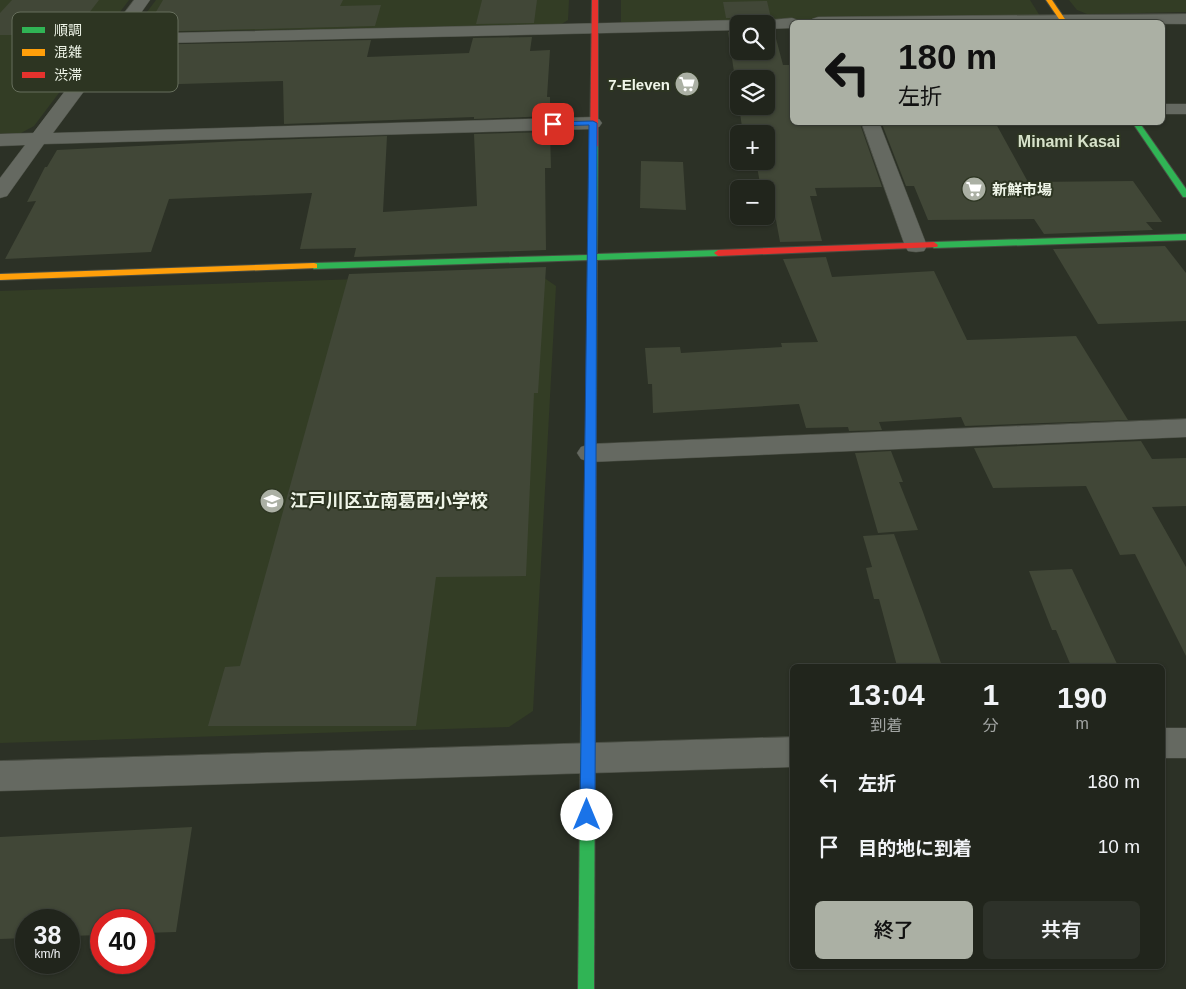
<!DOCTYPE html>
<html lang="ja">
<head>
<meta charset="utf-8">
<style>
	:root { --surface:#21251c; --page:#2d3129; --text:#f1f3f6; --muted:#a2a5a3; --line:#3e423b; --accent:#abb0a4 }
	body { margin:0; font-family:Arial,"Noto Sans JP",sans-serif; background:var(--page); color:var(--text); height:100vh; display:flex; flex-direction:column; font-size:19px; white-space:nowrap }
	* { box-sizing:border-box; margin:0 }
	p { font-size:16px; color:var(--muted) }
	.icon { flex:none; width:28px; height:28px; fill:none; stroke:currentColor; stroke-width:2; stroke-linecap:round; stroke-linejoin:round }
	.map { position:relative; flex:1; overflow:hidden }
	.panel { position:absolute; left:790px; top:664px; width:375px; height:305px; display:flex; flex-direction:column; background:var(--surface); border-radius:8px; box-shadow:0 1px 4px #0004,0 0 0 1px var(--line) }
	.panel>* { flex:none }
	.banner { position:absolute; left:790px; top:20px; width:375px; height:105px; border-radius:8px; box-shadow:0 1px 4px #0004,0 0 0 1px var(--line); background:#abb0a4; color:#111; overflow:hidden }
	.controls { position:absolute; left:730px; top:15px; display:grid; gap:10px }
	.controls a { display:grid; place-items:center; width:45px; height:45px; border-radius:8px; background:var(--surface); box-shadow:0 1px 4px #0004,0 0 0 1px var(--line); font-size:25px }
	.speed { position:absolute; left:15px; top:909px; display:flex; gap:10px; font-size:25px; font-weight:700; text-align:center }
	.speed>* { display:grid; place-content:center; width:65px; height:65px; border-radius:50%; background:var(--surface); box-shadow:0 1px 4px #0004,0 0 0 1px var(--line); line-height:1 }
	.speed small { font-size:12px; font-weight:400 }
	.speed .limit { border:8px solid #d22; background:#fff; color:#111 }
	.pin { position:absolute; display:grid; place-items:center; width:42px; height:42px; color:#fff; margin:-21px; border-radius:10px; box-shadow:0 2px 8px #0006 }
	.me { position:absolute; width:55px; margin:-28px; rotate:0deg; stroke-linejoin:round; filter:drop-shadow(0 0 4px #0008) }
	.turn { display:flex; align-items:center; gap:18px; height:105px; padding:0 25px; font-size:22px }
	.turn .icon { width:65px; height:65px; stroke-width:2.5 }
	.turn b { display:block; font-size:35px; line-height:42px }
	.eta { display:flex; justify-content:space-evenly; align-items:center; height:85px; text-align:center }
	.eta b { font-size:30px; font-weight:600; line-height:35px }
	.button { display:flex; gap:10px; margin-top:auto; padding:10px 25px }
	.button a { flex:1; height:58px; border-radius:8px; background:var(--accent); color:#111; font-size:20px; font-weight:600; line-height:58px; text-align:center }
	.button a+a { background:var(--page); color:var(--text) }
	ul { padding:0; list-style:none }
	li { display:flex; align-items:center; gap:15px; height:65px; padding:0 25px }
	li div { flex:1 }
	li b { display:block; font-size:19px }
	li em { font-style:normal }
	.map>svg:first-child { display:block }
</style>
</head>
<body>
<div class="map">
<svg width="1186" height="989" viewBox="0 0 1186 989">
	<rect width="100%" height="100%" fill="#2c3126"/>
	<g fill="#333d25">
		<path d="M0 0H129L34 126 21 133 0 134Z"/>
		<path d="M156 0H569L568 20 560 25 143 32 134 29Z"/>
		<path d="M621 0H1030L1040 16 761 22H621Z"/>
		<path d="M1069 0H1186V12L1087 14 1077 10Z"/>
		<path d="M537 273 556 286 533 711 509 727 0 743V291Z"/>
	</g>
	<g fill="#414737">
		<path d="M12 0H99L72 35H0V13Z"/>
		<path d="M163 0H343L340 6 381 5 375 26 144 32Z"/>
		<path d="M482 0H537L534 23 476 24Z"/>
		<path d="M767 1 771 18 760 19 756 24H748L739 18H726L723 2Z"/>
		<path d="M766 31H774L783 65H792V124H860L882 187 815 188 817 196H810L822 241 780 242 771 193H766V189H761L756 161H766V134H743L739 106H766V79H739V105L728 32H739V51H766Z"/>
		<path d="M532 37 530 51 550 50 547 97H550V116L474 119V117L284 124 283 81 113 86 136 45 371 40 367 57 469 53 473 38Z"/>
		<path d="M888 122H995L1028 182 1133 181 1162 222H1146L1153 230 1044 234 1034 219 928 220 914 186H906L882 124H889Z"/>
		<path d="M550 132 551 168H545L546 250 354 257 356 248 300 249 312 193 169 199 151 252 5 259 36 201 27 202 45 167H47L57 150 240 141 387 136 383 212 477 206 474 134Z"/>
		<path d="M641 161 683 162 686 210 640 208Z"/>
		<path d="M1165 246 1186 273V321L1098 324 1053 249Z"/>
		<path d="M826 257 832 277 934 271 967 340 1076 336 1128 420 965 426 961 417 879 422 882 430 849 431 848 427 806 428 799 404 653 413 652 384H648L645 348 680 347 681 353 782 347 781 343 818 342 783 259Z"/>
		<path d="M546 267 538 393H534L526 576 436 577 416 726H208L225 667 240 666 349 274Z"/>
		<path d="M1141 441 1152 459 1186 458V506L1152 507 1186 567V656L1135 554 1120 555 1086 486 993 488 974 448Z"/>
		<path d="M891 451 903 482H899L918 530 878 533 855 453Z"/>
		<path d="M894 534 923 612 942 666H897L879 599H874L866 568 872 567 863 536Z"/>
		<path d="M1072 569 1118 666H1071L1056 630H1052L1029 571Z"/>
		<path d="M192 827 176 932 144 933V920H101V935L69 936V920H26V938L0 939V837Z"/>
	</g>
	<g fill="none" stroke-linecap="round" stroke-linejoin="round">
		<defs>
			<g id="street">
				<path d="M134 0H150L126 34 739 20 746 24H739V30L119 44 53 133 593 117 599 119 602 123 599 127 593 129 44 144 7 196 0 198V178L25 145 0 146V134L33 133Z"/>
				<path d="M1186 14V24L810 22 812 19 818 17Z"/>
				<path d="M792 18 798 20 800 22H792V28L766 29V24H758L760 21Z"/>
				<rect x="1162" y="104" width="24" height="10"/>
				<path d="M861 122H879L927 246 924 251 916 252 908 251 905 246Z"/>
				<path d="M1186 419V437L590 462 581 459 577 453 581 447 590 444Z"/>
				<rect x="1162" y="728" width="24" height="30"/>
				<path d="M792 737V767L0 791V761Z"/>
			</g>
			<g id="fast">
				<path d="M1132 122H1139L1186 189V197H1183Z"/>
				<path d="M591 144 598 146 597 254 718 250 722 253 718 256 597 260 596 418 595 420 591 422 586 418 588 260 314 269 310 266 314 263 588 255Z"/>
				<path d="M1186 234V240L934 248 930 245 934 242Z"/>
				<path d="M588 712 593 714 595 718 594 989H578L581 718 583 714Z"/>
			</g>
			<g id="slow">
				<path d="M1046 0H1052L1067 22H1061Z"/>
				<path d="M314 263 317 264V268L0 280V274Z"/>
			</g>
			<g id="jam">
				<path d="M592 0H598V146L594 148 590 146Z"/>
				<path d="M934 242 938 245 937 247 718 256 714 253 718 250Z"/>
				<path d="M591 414 596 418 595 718 593 722 588 724 583 722 581 718 586 418Z"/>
			</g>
		</defs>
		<use href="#street" stroke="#494d43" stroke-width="1"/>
		<use href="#fast" stroke="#494d43" stroke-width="2"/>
		<use href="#slow" stroke="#494d43" stroke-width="2"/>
		<use href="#jam" stroke="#494d43" stroke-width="2"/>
		<use href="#street" fill="#656961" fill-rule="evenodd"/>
		<use href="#fast" fill="#30b455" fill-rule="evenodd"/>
		<use href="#slow" fill="#ff9f0a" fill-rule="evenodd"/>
		<use href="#jam" fill="#e5322d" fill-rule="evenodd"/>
	</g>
	<path fill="#1a73e8" stroke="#114b97" d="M593 121 597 123 595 815 592 820 587 822 582 820 580 815 589 125 553 126 549 124 553 122Z"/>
	<defs>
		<symbol id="supermarket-disc" viewBox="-11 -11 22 22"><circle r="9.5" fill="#abb0a4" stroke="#2d3522"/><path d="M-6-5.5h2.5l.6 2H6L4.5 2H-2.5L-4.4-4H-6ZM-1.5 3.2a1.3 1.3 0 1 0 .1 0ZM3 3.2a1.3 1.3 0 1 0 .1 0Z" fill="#fff"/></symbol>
		<symbol id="school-disc" viewBox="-11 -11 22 22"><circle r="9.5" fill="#abb0a4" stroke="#2d3522"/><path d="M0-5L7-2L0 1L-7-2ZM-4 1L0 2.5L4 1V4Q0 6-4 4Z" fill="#fff"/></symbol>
	</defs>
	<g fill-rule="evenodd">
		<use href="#supermarket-disc" x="673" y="70" width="28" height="28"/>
		<use href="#supermarket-disc" x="960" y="175" width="28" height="28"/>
		<use href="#school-disc" x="258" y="487" width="28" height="28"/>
	</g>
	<g text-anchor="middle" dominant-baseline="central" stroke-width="4" stroke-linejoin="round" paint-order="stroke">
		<g font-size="15" font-weight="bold" fill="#eff5e8" stroke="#2d3522" text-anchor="end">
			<text x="670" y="84">7-Eleven</text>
			<text x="992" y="189" text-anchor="start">新鮮市場</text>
		</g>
		<g font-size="16" font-weight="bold" fill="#d7e2ca" stroke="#2d3522">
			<text x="1069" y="141">Minami Kasai</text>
		</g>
		<g font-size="18" font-weight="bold" fill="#eff5e8" stroke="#2d3522" text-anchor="start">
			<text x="290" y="501">江戸川区立南葛西小学校</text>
		</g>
	</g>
	<rect x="12" y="12" width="166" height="80" rx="8" fill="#2d3522" stroke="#676f5d" stroke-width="1"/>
	<rect x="22" y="27" width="23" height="6" fill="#30b455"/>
	<rect x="22" y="49" width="23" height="7" fill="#ff9f0a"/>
	<rect x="22" y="72" width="23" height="6" fill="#e5322d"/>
	<g font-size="14" fill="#eff5e8">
		<text x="54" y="35">順調</text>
		<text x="54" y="57">混雑</text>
		<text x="54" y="80">渋滞</text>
	</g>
</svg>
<div class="controls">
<a><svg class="icon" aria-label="search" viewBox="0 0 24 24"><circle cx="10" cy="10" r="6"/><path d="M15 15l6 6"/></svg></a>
<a><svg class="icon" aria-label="layers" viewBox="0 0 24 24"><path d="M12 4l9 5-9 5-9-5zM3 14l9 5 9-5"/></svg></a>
<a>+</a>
<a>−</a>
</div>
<div class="speed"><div>38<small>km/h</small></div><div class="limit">40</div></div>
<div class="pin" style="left:553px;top:124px;background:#d93025"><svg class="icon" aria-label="arrive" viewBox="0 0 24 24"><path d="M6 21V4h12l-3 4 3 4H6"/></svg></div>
<svg class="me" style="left:587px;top:815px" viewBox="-20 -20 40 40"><circle r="19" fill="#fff"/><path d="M0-13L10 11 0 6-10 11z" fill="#1a73e8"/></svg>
<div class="banner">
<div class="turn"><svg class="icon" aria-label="left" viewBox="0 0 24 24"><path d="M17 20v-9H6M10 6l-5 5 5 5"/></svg><div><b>180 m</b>左折</div></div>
</div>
<section class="panel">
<div class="eta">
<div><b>13:04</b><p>到着</p></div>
<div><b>1</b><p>分</p></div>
<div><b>190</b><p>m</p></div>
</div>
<ul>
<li><svg class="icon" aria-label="left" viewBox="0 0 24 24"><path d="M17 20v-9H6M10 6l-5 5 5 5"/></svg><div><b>左折</b></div><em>180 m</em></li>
<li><svg class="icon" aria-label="arrive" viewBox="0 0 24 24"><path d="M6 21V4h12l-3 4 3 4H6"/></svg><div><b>目的地に到着</b></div><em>10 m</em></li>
</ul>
<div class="button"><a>終了</a><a>共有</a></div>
</section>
</div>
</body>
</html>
